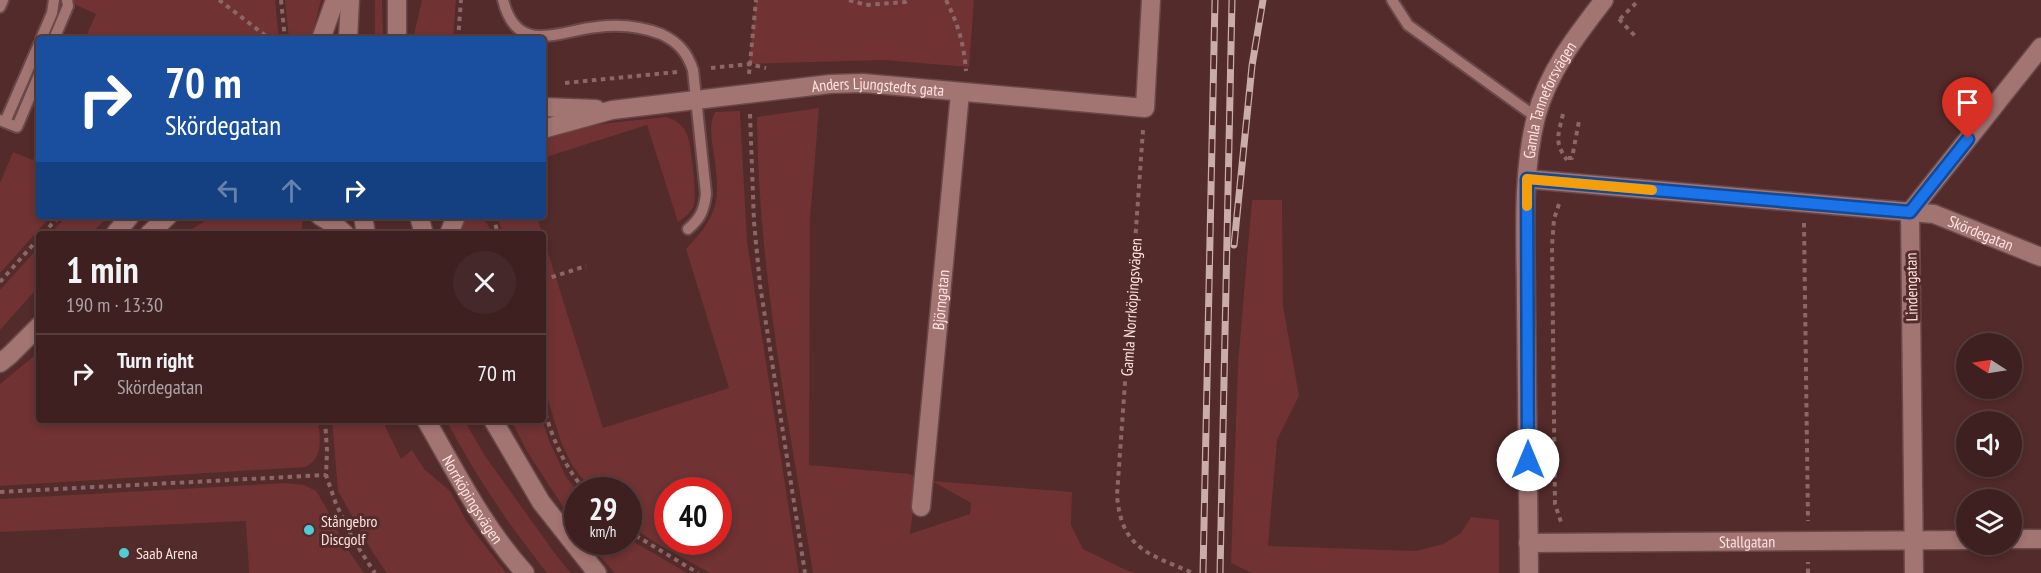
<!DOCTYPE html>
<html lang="en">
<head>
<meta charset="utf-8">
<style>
	:root { --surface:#3e2020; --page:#452829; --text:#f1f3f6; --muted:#ada3a5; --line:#573e3e }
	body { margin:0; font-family:"PT Sans Narrow",sans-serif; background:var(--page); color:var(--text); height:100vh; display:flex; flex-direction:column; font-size:22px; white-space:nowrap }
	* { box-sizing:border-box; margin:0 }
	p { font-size:20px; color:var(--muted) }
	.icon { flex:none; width:33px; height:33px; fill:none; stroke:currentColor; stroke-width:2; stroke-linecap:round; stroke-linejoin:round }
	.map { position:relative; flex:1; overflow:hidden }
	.details { position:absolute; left:36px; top:231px; width:510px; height:192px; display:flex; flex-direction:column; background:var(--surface); border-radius:6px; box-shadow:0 3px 9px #0003,0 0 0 2px var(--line) }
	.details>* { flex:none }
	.top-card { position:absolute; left:36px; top:36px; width:510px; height:183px; border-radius:6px; box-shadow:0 3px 9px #0003,0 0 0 2px var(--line); background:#1a4fa0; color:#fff; overflow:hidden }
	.needle { width:39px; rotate:282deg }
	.buttons { position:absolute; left:1956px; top:333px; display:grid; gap:12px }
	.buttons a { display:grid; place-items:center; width:66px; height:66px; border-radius:50%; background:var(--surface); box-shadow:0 3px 9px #0003,0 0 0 2px var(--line); font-size:30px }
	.speed { position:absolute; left:564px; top:477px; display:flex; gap:12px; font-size:30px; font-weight:700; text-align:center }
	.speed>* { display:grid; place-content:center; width:78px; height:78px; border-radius:50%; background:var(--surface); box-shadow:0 3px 9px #0003,0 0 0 2px var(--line); line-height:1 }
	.speed small { font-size:15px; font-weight:400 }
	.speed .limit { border:9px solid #d22; background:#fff; color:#111 }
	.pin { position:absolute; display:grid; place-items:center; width:51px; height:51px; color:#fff; margin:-62px -26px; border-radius:50% 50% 50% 0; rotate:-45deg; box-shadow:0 0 6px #0007 }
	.pin .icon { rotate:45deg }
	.me { position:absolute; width:66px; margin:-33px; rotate:0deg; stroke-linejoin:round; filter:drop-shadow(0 0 4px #0008) }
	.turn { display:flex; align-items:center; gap:21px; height:126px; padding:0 30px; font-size:27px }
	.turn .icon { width:78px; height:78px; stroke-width:2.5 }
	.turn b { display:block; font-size:42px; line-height:51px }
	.lanes { display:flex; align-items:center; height:57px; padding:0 30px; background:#0003; justify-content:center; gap:30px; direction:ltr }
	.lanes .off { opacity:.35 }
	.round { display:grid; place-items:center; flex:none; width:63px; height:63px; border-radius:32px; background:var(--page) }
	.summary { display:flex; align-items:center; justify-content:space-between; height:102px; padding:0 30px }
	h1 { font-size:36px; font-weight:700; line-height:45px }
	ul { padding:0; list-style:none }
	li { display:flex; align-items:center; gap:18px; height:78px; padding:0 30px; border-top:2px solid var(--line) }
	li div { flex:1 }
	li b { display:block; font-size:22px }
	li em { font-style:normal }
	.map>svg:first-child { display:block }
</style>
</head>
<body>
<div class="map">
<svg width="2041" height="573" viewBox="0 0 2041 573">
	<rect width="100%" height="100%" fill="#522b2a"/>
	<g fill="#703233" fill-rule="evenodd">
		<path d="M73 0H275L279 39H85L96 14 76 5Z"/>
		<path d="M285 0H321L311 39H289Z"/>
		<path d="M375 0H382L383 39H375Z"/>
		<path d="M422 0H456L453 39H413Z"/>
		<path d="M756 0H974L969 67 883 60 749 64Z"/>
		<path d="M819 108 810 219 809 465 910 474 917 479 910 534 970 514 971 503 932 481 1072 492 1071 525 1083 549 1126 570 1137 573H813C789 422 758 271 757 117Z"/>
		<path d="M740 111 747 241 799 573H710L656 543 629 525 628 490H591L572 465 561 442 543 384V236L603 428 729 388 686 249C722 211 720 198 713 148 711 135 709 125 715 112ZM668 490H718V542H668Z"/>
		<path d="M666 117C675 119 683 125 687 134 691 143 697 196 694 205 691 213 685 217 678 222L647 125 543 158V139C580 123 626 122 666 117Z"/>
		<path d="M39 146V216H51L0 273V183L13 152 33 160Z"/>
		<path d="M1252 200H1282L1283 306 1299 396 1277 440 1268 546 1416 551 1443 544 1461 533 1471 517 1499 520V573H1252L1231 563 1238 364Z"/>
		<path d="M67 216H109L90 234H50Z"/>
		<path d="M213 216H298L302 217V234H184Z"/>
		<path d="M465 216C483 216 484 218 493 234H459Z"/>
		<path d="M497 216H537L542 234H503Z"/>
		<path d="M39 247V286L0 330V290Z"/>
		<path d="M39 352V420H318C320 439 324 456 306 467L0 486V384Z"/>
		<path d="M332 420H382L401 459 412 450 424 469 450 491 467 522 506 573H387L373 553 338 491Z"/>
		<path d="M446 420H464L485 456 556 555 571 573H547C508 524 475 475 446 420Z"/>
		<path d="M511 420H542L550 443 566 477 577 491V528L528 453Z"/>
		<path d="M285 483 304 485 316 491 324 504 346 547 364 573H249L246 521 0 532V499Z"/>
		<path d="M629 539 687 573H615L587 542H628Z"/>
	</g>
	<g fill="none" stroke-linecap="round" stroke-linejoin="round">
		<defs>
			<g id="lane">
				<path d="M503 0C517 56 557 31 597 27 619 24 640 26 661 34 678 42 687 52 693 70L706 194C704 210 701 218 688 229"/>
				<path d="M1392 0 1408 25 1536 117"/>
				<path d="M0 7 3 0"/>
				<path d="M41 39 52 13 54 0"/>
				<path d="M54 39 68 6 67 0"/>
				<path d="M0 120 17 127 39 75"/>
				<path d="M5 122 39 44"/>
			</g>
			<g id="street">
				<path d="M543 107 596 109"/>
				<path id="s1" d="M543 129 612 110 830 84 863 83 1145 108 1151 0"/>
				<path id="s2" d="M1527 179 1934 214 2041 257"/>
				<path d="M449 234 456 216"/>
				<path id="s3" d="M921 507 960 93"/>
				<path d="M2012 539H2041"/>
				<path id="s4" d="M1528 543 1966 540"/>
				<path d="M1914 573 1910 212 2041 47"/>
			</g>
			<g id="secondary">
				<path d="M321 39 335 0"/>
				<path d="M348 39 350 0"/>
				<path d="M397 39V0"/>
				<path d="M320 216 335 225 345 234"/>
				<path d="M363 216 366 234"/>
				<path d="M419 216 424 234"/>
				<path d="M115 234 130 216"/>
				<path d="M149 234 168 216"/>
				<path d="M0 363 10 355 39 326"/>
				<path id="s5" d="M426 420C456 472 484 528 525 573"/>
				<path d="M493 420 541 502 597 573"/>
				<path id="s6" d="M1529 573C1528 483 1527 394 1526 304 1526 243 1521 177 1536 117 1548 72 1576 36 1604 0"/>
			</g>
		</defs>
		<use href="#lane" stroke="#6a4849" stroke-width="14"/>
		<use href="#street" stroke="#6a4849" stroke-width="21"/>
		<use href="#secondary" stroke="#6a4849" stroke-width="21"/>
		<g stroke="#8b6867" stroke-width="4" stroke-dasharray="4.5 4.5" stroke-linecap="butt">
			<path d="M219 0 270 39"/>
			<path d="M281 0 285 39"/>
			<path d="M849 0 866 5 905 2 907 0"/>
			<path d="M946 0C958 24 964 44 966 71"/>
			<path d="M1619 19 1636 37"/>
			<path d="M1620 19 1639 0"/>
			<path d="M458 39 461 0"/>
			<path d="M711 68 749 64 766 68"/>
			<path d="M749 74 756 0"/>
			<path d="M565 83 677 72"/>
			<path d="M750 114 754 222 760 285 805 573"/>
			<path d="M1563 114C1558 136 1554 142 1567 160"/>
			<path d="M1143 130 1117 495C1121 549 1149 554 1193 573"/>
			<path d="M1568 158H1572L1579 121"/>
			<path d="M1559 204 1554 219 1552 246 1555 504 1561 522"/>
			<path d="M493 216 498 234"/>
			<path d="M1804 223 1808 521"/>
			<path d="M43 234 59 216"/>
			<path d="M543 280 586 266"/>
			<path d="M0 282 39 238"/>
			<path d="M543 405C551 435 564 467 585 490"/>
			<path d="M325 420 327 451 326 475 336 504 354 541 375 573"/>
			<path d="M0 492 326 475"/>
			<path d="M628 531 698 573"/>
			<path d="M1808 573V562"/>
		</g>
		<use href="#lane" stroke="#a27472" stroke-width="10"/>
		<use href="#street" stroke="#a27472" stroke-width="18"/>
		<use href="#secondary" stroke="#a27472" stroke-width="18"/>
		<defs>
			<g id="rail">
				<path d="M1234 245 1252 66 1263 0"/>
				<path d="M1203 573 1215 0"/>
				<path d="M1220 573 1232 0"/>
			</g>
		</defs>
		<use href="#rail" stroke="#caacab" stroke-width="7"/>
		<use href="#rail" stroke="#522b2a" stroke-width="4.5" stroke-dasharray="14" stroke-linecap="butt"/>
	</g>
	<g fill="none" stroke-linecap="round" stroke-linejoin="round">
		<defs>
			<path id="route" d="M1528 460 1527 179 1910 212 1968 139"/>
		</defs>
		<use href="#route" stroke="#114b97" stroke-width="15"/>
		<use href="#route" stroke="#1a73e8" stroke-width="10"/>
		<path stroke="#f59e0b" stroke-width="10" d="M1527 206V179L1652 190"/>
	</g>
	<g fill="#51ccd4" stroke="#522b2a" stroke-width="2">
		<circle cx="309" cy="530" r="6"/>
		<circle cx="124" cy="553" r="6"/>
	</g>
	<g text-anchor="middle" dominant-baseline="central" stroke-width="6" stroke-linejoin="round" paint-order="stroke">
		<g font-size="16" fill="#fee3e2" stroke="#522b2a">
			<text stroke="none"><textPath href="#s1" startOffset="339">Anders Ljungstedts gata</textPath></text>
			<text stroke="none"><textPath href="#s6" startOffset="477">Gamla Tanneforsvägen</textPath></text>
			<text stroke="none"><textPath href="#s2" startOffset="459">Skördegatan</textPath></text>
			<text transform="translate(1911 287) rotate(-91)">Lindengatan</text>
			<text stroke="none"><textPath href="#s3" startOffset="208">Björngatan</textPath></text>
			<text transform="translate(1131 307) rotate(-86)">Gamla Norrköpingsvägen</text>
			<text stroke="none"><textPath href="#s5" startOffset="92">Norrköpingsvägen</textPath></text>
			<text stroke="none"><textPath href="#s4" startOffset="219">Stallgatan</textPath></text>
		</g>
		<g font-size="16" fill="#fee3e2" stroke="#522b2a" text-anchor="start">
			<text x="321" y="521">Stångebro<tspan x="321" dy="18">Discgolf</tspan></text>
			<text x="136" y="553">Saab Arena</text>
		</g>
	</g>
</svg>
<div class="buttons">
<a><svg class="needle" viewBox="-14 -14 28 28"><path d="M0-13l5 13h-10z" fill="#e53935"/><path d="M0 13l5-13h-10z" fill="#ada3a5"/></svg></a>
<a><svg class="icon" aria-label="sound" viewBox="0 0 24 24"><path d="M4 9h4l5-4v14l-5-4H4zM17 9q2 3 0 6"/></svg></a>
<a><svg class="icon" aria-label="layers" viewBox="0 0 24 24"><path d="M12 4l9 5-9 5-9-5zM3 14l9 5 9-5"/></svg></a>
</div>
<div class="speed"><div>29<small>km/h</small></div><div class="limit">40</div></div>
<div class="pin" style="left:1968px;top:139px;background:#d93025"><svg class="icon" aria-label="arrive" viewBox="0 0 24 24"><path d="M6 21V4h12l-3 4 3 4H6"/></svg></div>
<svg class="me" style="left:1528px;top:460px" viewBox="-20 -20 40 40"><circle r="19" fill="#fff"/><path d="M0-13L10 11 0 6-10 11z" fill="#1a73e8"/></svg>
<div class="top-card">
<div class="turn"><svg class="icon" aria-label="right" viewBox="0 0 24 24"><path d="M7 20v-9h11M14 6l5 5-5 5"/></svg><div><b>70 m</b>Skördegatan</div></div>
<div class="lanes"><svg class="icon off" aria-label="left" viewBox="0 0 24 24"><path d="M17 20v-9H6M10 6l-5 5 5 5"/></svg><svg class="icon off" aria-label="ahead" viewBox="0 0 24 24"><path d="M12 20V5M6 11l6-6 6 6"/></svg><svg class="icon" aria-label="right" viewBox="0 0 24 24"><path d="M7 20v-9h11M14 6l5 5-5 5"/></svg></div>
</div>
<section class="details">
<div class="summary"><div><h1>1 min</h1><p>190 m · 13:30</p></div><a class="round"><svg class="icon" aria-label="close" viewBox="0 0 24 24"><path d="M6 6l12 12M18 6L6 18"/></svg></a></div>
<ul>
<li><svg class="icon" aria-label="right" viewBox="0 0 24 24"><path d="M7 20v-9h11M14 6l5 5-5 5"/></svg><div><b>Turn right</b><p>Skördegatan</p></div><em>70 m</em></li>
</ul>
</section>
</div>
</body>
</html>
